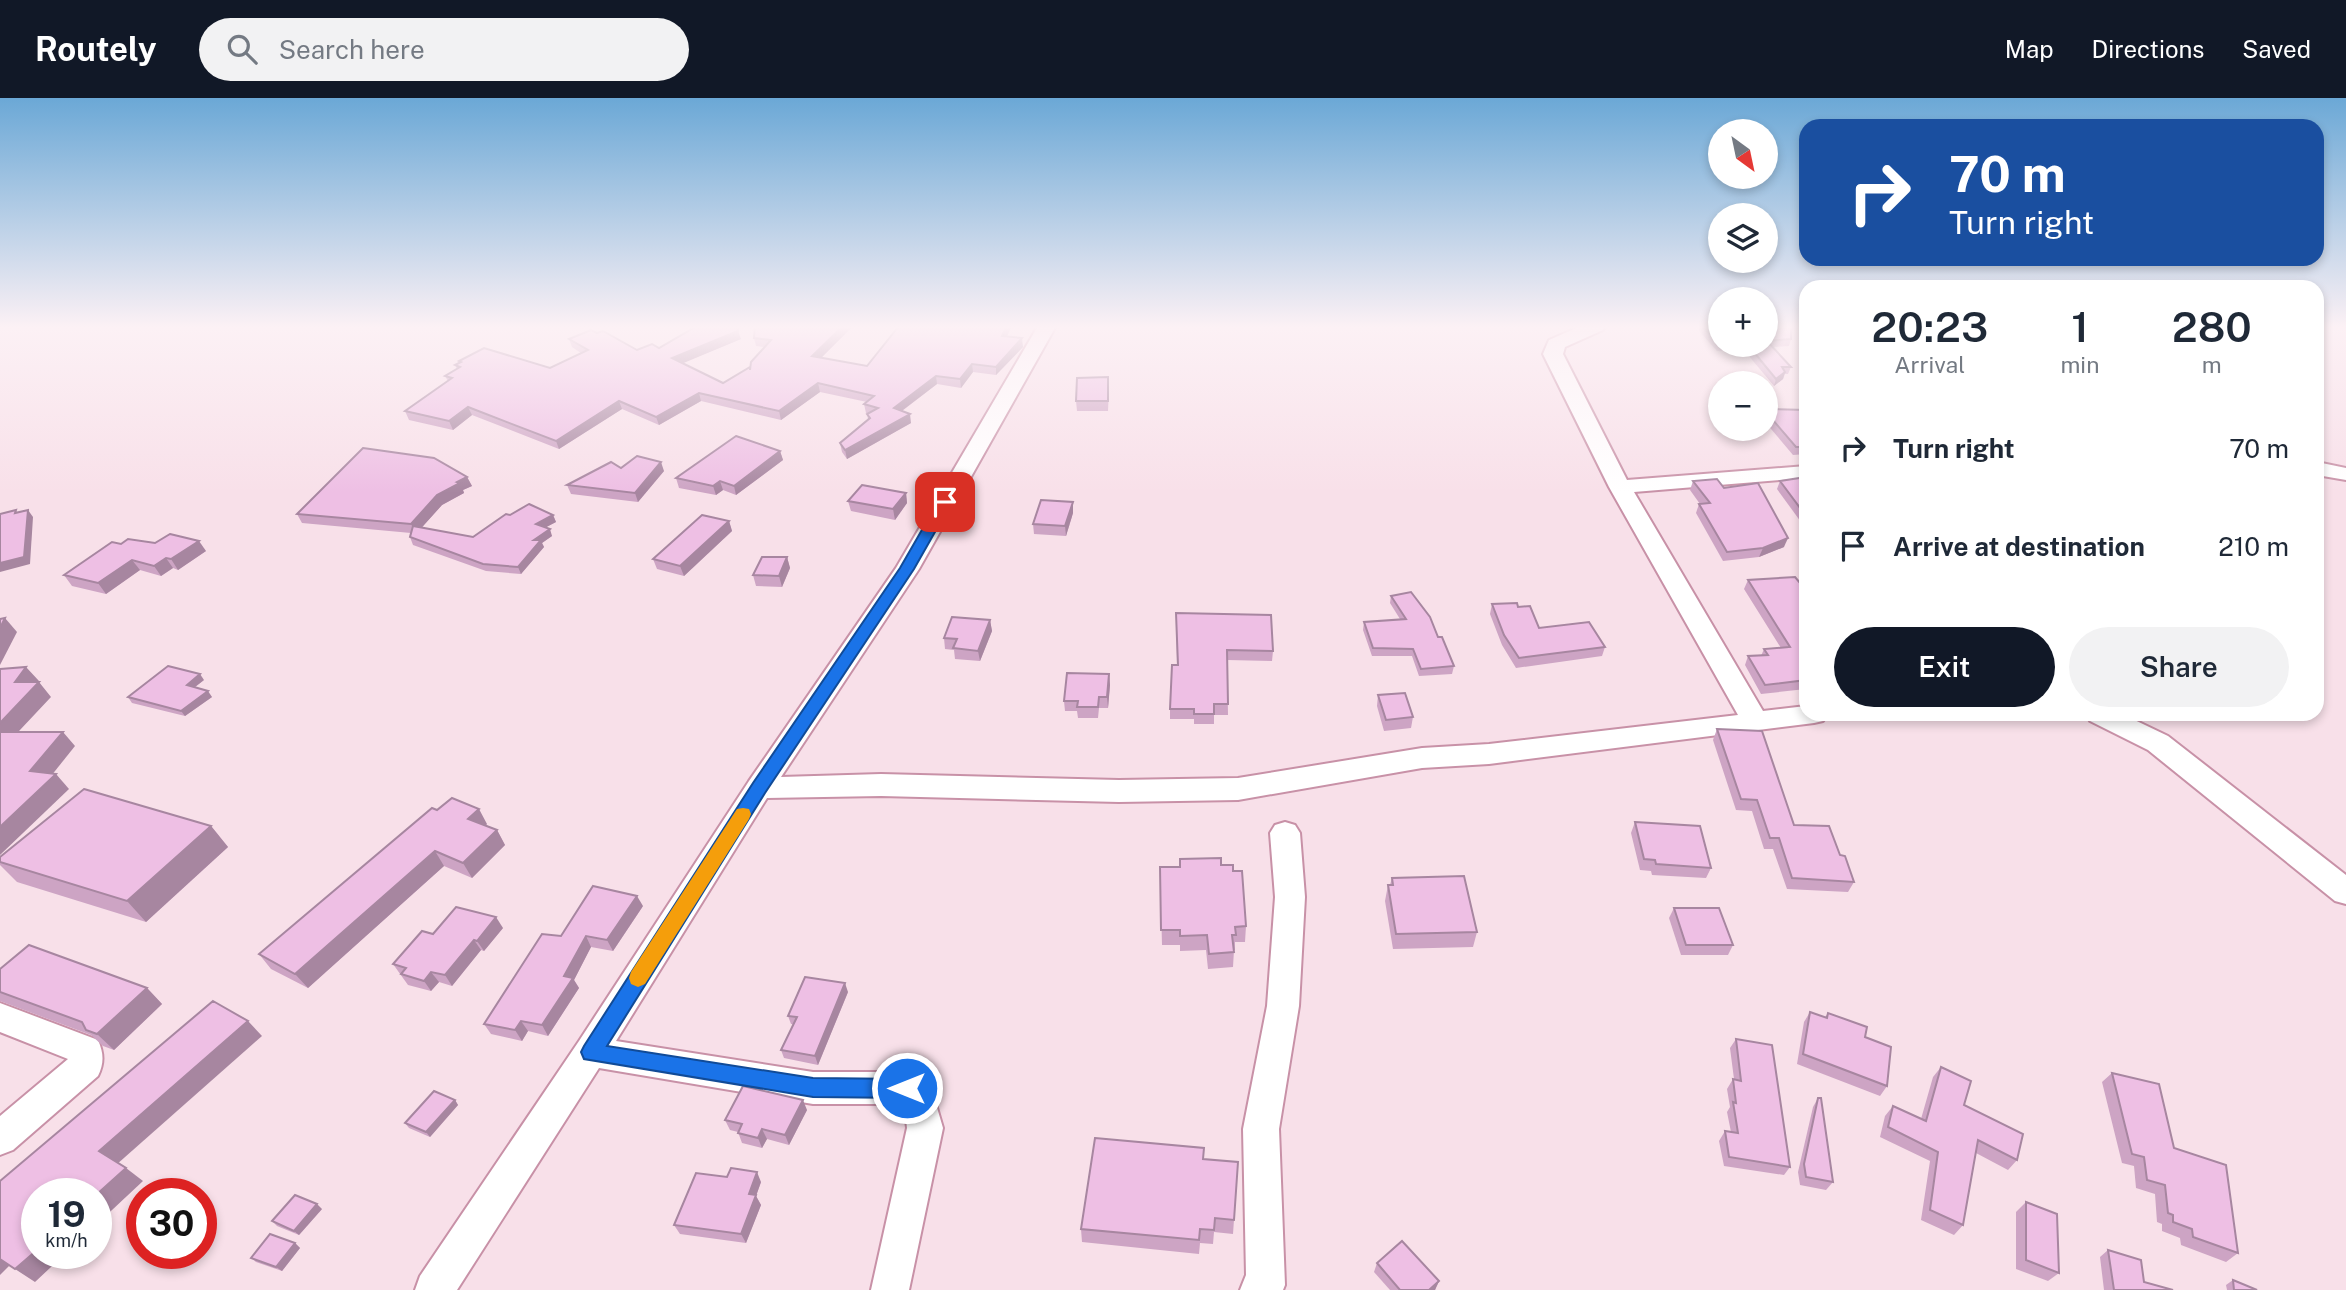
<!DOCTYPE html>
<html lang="en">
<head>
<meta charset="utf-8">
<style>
	:root { --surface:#fff; --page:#f2f2f3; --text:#1f2937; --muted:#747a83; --accent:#111827 }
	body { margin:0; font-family:"Public Sans",sans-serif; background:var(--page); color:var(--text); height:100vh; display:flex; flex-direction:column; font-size:26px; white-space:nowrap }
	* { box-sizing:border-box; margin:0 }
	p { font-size:23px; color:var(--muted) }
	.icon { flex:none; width:38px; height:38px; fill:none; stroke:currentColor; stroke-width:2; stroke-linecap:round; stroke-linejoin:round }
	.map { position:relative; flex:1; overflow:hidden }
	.panel { position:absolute; left:1799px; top:182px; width:525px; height:441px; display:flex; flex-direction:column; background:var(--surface); border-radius:21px; box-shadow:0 4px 10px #0003 }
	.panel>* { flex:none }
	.top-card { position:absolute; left:1799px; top:21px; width:525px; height:147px; border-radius:21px; box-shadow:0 4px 10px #0003; background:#1a4fa0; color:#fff; overflow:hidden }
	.needle { width:46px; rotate:147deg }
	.fabs { position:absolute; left:1708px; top:21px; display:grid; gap:14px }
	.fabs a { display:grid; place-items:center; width:70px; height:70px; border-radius:50%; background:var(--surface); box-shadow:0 4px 10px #0003; font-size:35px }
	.speed { position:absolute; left:21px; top:1080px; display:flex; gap:14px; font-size:35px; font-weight:700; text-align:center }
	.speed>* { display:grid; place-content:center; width:91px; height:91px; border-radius:50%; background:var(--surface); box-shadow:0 4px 10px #0003; line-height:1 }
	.speed small { font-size:18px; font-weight:400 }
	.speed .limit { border:10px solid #d22; background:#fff; color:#111 }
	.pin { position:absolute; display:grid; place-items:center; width:60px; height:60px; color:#fff; margin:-30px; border-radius:14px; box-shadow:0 4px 10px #0006 }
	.me { position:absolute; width:77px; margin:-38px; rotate:270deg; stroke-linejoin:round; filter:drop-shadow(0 0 5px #0008) }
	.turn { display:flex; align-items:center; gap:24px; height:147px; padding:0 35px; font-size:32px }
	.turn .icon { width:91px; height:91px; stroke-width:2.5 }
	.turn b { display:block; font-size:49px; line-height:60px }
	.eta { display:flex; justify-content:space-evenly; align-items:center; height:119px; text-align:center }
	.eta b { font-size:42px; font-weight:600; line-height:49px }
	.action { display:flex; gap:14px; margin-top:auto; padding:14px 35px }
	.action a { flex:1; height:80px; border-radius:42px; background:var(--accent); color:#fff; font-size:28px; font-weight:600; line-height:80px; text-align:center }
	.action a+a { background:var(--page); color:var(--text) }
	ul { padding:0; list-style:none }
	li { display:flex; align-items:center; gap:21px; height:98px; padding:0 35px }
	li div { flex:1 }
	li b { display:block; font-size:26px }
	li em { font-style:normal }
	header { display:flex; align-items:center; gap:42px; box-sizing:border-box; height:98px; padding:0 35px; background:var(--accent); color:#fff }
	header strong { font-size:33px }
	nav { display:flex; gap:38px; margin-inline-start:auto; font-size:24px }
	.search { width:490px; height:63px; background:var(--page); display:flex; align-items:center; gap:18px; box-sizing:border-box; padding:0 24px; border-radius:38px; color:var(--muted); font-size:26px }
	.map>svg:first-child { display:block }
</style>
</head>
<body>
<header>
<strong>Routely</strong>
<div class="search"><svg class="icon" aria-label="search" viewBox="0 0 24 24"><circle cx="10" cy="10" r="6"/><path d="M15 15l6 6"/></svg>Search here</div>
<nav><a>Map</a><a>Directions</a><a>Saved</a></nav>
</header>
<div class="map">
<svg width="2346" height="1192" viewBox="0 0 2346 1192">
	<rect width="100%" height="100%" fill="#f8e0e9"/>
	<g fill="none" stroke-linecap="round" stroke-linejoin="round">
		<defs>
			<g id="minor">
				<path d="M1038 228H1056L919 471 781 679 881 676 1119 682 1238 680 1422 650 1489 646 1738 617 1609 389 1543 256 1549 242 1581 228H1605L1603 232 1565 249 1563 256 1627 382 1806 368V380L1634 394 1763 613 1806 608V616H1827L1823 623 1814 625 1489 666 1422 670 1238 702 1119 704 881 698 767 700 616 943 813 974H907L919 979 933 996 943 1030 909 1192H871L907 1030 905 1013 899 1006H813L599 970 457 1192H415L420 1178 579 943 749 683 896 470Z"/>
				<path d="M2317 364 2346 370V382L2317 377Z"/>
				<path d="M2086 616H2122L2168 638 2346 777V806L2335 803 2148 652 2090 623Z"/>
				<path d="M1285 724 1295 727 1300 735 1305 799 1299 908 1279 1031 1285 1187 1283 1192H1240L1246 1177 1243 1031 1267 908 1275 799 1270 735 1275 727Z"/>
				<path d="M0 905 98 942C104 956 104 965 98 978L13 1052 0 1057V1018L68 961 0 934Z"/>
			</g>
		</defs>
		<use href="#minor" stroke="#c891a7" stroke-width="4"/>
		<use href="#minor" fill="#fff" fill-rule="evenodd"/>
	</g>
	<g fill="#cda4c4">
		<path d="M899 228H1011L1007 239 1023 249 996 277 973 274 961 290 937 286 902 313 911 325 847 361 842 354 840 345 868 321 867 316 869 315H866L864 306 867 304 820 294 781 322 701 303 659 327 622 311 559 351 472 317 453 332 409 322 405 313 448 283 445 278 457 271 455 267 459 265V263L550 270 581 255 572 249 569 241 597 235 637 252 741 241 682 265 723 285 750 272 765 249 756 248 754 240 852 229 821 260 867 268Z"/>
		<path d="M1700 228H1720V247H1766V228L1791 241 1789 248 1773 249 1791 269 1788 276H1785L1783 281 1774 288 1743 251 1717 253 1699 233Z"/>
		<path d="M1109 289 1108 313H1077L1076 303Z"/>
		<path d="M1766 311 1806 312V356L1793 357 1766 325Z"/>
		<path d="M780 353 783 362 736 397 723 392 716 397 679 390 676 380Z"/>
		<path d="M621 370 664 373 638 404 571 396 567 387Z"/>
		<path d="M467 379 472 388 463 392 464 395 442 407 421 430 473 439 510 417H553L556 424 546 429 552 438 542 445 544 449 521 476 486 473 413 447 410 439 411 435 302 425 297 416Z"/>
		<path d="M1806 379V431L1777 391 1780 383Z"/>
		<path d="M1693 383 1724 390 1784 449 1759 459 1723 463 1696 415 1699 406H1700L1690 392Z"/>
		<path d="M906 395 907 405 895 422 851 413 848 403Z"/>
		<path d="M1073 404V415L1066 438 1034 436 1033 426Z"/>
		<path d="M729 423 732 433 684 478 657 471 653 461Z"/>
		<path d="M121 446 206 453 178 472 173 470 161 478 140 472 106 496 72 488 64 477Z"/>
		<path d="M787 459 790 470 782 489 756 488 753 477Z"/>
		<path d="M1748 482 1806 492V591L1761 596 1745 567 1748 558H1761L1764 551 1781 550 1744 491Z"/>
		<path d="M1391 498 1438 539 1454 568 1452 576 1419 578 1412 558H1372L1363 532 1364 524 1400 521 1390 505Z"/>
		<path d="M1492 506 1518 509 1539 530 1605 549 1602 558 1516 570 1502 547 1490 516Z"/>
		<path d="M1176 515 1273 553 1272 563 1227 562 1228 617H1214V626H1194V621H1170V611L1177 567Z"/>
		<path d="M990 522 992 533 980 563 955 561 954 552 945 551 944 540Z"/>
		<path d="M1109 576 1110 587 1108 610H1099L1098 620H1078L1077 613H1065L1064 603Z"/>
		<path d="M204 582 195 589 212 599 185 618 132 605 128 599Z"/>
		<path d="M1378 597 1413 619 1411 630 1384 633 1377 608Z"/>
		<path d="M1717 631 1794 727 1840 757 1854 784 1848 794 1787 791 1773 751H1764L1752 713 1736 712 1713 642Z"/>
		<path d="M437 712 487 726 486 727 497 732 505 747 472 780 444 768 308 890 271 871 259 856Z"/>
		<path d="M1635 724 1711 770 1706 780 1652 777 1651 773 1640 772 1631 735Z"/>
		<path d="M211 728 228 749 146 824 17 784 0 767V759Z"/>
		<path d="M1221 767 1233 773 1246 828 1245 844H1235V852H1234L1233 869 1208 871 1206 852 1180 853V847H1162L1160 769Z"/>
		<path d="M1392 780 1477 834 1473 849 1393 851 1385 803 1388 787H1390Z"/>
		<path d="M643 808 613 853 591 849 574 882 579 890 548 938 528 933 522 943 491 936 484 926 561 838Z"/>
		<path d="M1674 810 1733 847 1728 857H1681L1669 820Z"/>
		<path d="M503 830 484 853 481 852 452 888 439 884 431 893 408 887 393 866 433 836Z"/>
		<path d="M0 871 147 890 162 906 114 952 103 948 91 937 0 903Z"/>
		<path d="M848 894 818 967 784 960 781 952 793 926H791L788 918Z"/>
		<path d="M1810 914 1825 919 1828 915 1865 939 1887 988 1880 998 1797 966 1804 924Z"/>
		<path d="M1736 941 1790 1069 1784 1077 1724 1068 1719 1043 1725 1033 1731 1034 1727 1014 1730 1009 1727 991 1733 981H1734L1730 950Z"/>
		<path d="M1941 969 1964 1007 2017 1062 2008 1072 1976 1055 1963 1127 1954 1137 1921 1122 1930 1063 1880 1039 1885 1018 1893 1008 1921 1021 1933 979Z"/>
		<path d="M2112 975 2174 1050 2238 1155 2226 1164 2181 1147 2180 1140 2162 1133V1126L2157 1124 2155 1096 2136 1090 2134 1068 2122 1065 2102 984Z"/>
		<path d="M1818 1000 1833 1084 1826 1092 1800 1087 1798 1074 1813 1009Z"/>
		<path d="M455 1002 458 1007 430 1039 409 1030 405 1025Z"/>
		<path d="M807 1012 789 1047 767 1041 762 1050 742 1045 738 1034 730 1032 725 1022Z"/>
		<path d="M1203 1061 1238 1064 1233 1136 1214 1134 1213 1146 1200 1145 1199 1156 1082 1144 1081 1131Z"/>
		<path d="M761 1084 756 1098 761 1107 746 1145 680 1136 674 1127Z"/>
		<path d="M2026 1104 2059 1175 2048 1183 2016 1171V1114Z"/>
		<path d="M322 1111 299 1137 277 1128 272 1123Z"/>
		<path d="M295 1145 300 1150 282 1173 256 1164 251 1160Z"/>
		<path d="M2108 1152 2144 1184 2173 1192H2104L2100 1159Z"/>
		<path d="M1377 1165 1439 1183 1435 1192H1390L1374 1174Z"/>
		<path d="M2233 1182 2257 1192H2227L2226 1187Z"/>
	</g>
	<g fill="#a786a0">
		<path d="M843 228H852V229L814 267 812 258Z"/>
		<path d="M1007 228H1011V229L1003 247 1002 238Z"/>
		<path d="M738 233 741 241 674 269 672 260Z"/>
		<path d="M1022 240 1023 249 996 277V269Z"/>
		<path d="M972 266 973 274 961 290 960 281Z"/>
		<path d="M1785 274 1783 281 1774 288 1776 281Z"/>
		<path d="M936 278 937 286 895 318 894 310Z"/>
		<path d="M818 285 820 294 781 322 779 313Z"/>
		<path d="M699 295 701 303 659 327 656 319Z"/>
		<path d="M619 303 622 311 559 351 556 343Z"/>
		<path d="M468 309 472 317 453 332 449 323Z"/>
		<path d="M910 316 911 325 847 361 845 352Z"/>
		<path d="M780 353 783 362 736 397 734 388Z"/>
		<path d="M661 364 664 373 638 404 635 395Z"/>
		<path d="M467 379 472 388 463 392 464 395 442 407 416 436 411 426 437 397 457 384Z"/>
		<path d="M720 383 723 392 716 397 713 388Z"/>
		<path d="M906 395 907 405 895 422 893 411Z"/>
		<path d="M1073 404V415L1066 438 1065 428Z"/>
		<path d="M28 412 33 419 30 466 0 474V465Z"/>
		<path d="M553 417 556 424 539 433 536 426Z"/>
		<path d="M729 423 732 433 684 478 680 468Z"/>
		<path d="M550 431 552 438 542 445 544 449 521 476 518 469 534 442Z"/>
		<path d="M1788 440 1784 449 1759 459 1763 450Z"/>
		<path d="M199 443 206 453 178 472 171 461Z"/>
		<path d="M787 459 790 470 782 489 779 478Z"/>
		<path d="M166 460 173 470 161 478 154 468Z"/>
		<path d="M132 462 140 472 106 496 98 485Z"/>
		<path d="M5 520 17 534 0 567V530Z"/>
		<path d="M990 522 992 533 980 563 978 553Z"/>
		<path d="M26 569 39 583 33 590 39 584 51 599 4 649 0 644V625L15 584Z"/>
		<path d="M200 576 204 582 191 592 187 587Z"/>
		<path d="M1109 576 1110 587 1108 610 1107 599Z"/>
		<path d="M208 593 212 599 185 618 181 613Z"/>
		<path d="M63 634 75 648 43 688 30 673Z"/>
		<path d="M56 676 69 691 0 757V729Z"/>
		<path d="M479 711 487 726 477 736 468 721Z"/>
		<path d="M211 728 228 749 146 824 127 803Z"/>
		<path d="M497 732 505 747 472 780 463 765Z"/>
		<path d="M435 753 444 768 308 890 295 876Z"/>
		<path d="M637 798 643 808 613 853 607 842Z"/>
		<path d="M496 819 503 830 484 853 477 843Z"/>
		<path d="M586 838 591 849 574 882 579 890 548 938 542 927 564 878Z"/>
		<path d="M474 842 481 852 452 888 445 877Z"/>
		<path d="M431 874 439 884 431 893 424 883Z"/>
		<path d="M845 885 848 894 818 967 815 958Z"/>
		<path d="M147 890 162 906 114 952 97 936Z"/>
		<path d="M248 923 262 938 116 1067 99 1053Z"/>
		<path d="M521 923 528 933 522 943 515 932Z"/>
		<path d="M455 1002 458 1007 430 1039 426 1034Z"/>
		<path d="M803 1002 807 1012 789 1047 785 1037Z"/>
		<path d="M762 1031 767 1041 762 1050 758 1040Z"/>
		<path d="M126 1070 143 1083 96 1127V1097Z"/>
		<path d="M757 1074 761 1084 756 1098 761 1107 746 1145 741 1136 749 1096Z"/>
		<path d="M317 1106 322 1111 299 1137 294 1133Z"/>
		<path d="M295 1145 300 1150 282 1173 276 1169Z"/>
		<path d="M37 1152V1155H66L35 1184 15 1171Z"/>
		<path d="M0 1161 10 1167 0 1177Z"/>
		<path d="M1439 1183 1435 1192H1429Z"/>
	</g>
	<g fill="#eebfe4" stroke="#a786a0" stroke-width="2">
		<path d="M697 228H737L738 233 672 260 723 285 750 269V272L751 264 771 242 754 240 755 228H843L812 258 867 268 899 228H1007L1002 238 1022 240 996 269 972 266 960 281 936 278 894 310 910 316 845 352 840 345 870 320 867 316 878 310 864 306 874 298 818 285 779 313 699 295 656 319 619 303 556 343 468 309 449 323 405 313 452 280 445 278 460 269 455 267 461 264 459 263 484 250 550 270 588 252 569 241 591 232 597 235 603 233 637 252 652 246 659 250Z"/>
		<path d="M1702 228H1720V246H1719Z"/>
		<path d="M1766 228H1791V241L1767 243 1791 269H1782L1785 274 1776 281 1748 247H1766Z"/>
		<path d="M1108 279V303H1076L1077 280Z"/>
		<path d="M1766 311 1806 312V349H1796L1766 314Z"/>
		<path d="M736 338 780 353 734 388 720 383 713 388 676 380Z"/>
		<path d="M363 350 434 360 467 379 457 384 460 385 437 397 411 426 297 416Z"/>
		<path d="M637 358 661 364 635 395 567 387 611 364 621 370Z"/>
		<path d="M1806 379V418L1780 383Z"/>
		<path d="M1717 381 1724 390 1758 385 1788 440 1763 450 1727 454 1699 406 1710 405 1693 383Z"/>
		<path d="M862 387 906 395 893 411 848 403Z"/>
		<path d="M1041 402 1073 404 1065 428 1033 426Z"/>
		<path d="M529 406 553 417 536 426 550 431 534 442H541L518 469 483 466 410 439 413 428 473 439 506 416 510 417Z"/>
		<path d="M16 412 15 415 28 412 24 459 0 465V416Z"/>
		<path d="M702 417 729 423 680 468 653 461Z"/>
		<path d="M170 436 199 443 171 461 166 460 154 468 132 462 98 485 64 477 112 444 121 446 128 441 155 445Z"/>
		<path d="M762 459H787L779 478 753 477Z"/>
		<path d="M1795 479 1806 492V582L1765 587 1748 558 1768 557 1764 551 1790 549 1748 482Z"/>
		<path d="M1411 494 1430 519 1438 539H1442L1454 568 1421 571 1413 551 1373 550 1364 524 1406 521 1391 498Z"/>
		<path d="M1517 505 1518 509 1530 508 1539 530 1589 524 1605 549 1519 560 1504 537 1492 506Z"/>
		<path d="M1176 515 1271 517 1273 553 1227 552 1228 606H1214V616H1194V611H1170L1172 567H1178Z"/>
		<path d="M952 519 990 522 978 553 953 550 957 541 944 540Z"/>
		<path d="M5 520 0 530V521Z"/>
		<path d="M168 568 200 576 187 587 208 593 181 613 128 599Z"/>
		<path d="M26 569 15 584H39L0 625V571Z"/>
		<path d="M1067 575 1109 576 1107 599H1099L1098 609H1077L1078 603H1064Z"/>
		<path d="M1405 595 1413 619 1386 622 1378 597Z"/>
		<path d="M1717 631 1762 633 1794 727 1829 728 1840 757 1845 758 1854 784 1792 780 1779 740H1770L1757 702 1741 701Z"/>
		<path d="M0 634H63L30 673 56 676 0 729Z"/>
		<path d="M84 691 211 728 127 803 0 764V759Z"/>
		<path d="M452 700 479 711 468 721 497 732 463 765 435 753 295 876 259 856 432 710 437 712Z"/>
		<path d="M1635 724 1700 728 1711 770 1656 766 1655 762 1644 761Z"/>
		<path d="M1221 760V767H1233V773H1242L1246 828 1235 829 1236 837H1232L1234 854 1209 856 1207 837 1180 838V832H1161L1160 769H1180V761Z"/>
		<path d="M1464 778 1477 834 1396 836 1388 787H1393L1392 780Z"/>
		<path d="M593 788 637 798 607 842 586 838 564 878 573 880 542 927 521 923 515 932 484 926 542 836 561 838Z"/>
		<path d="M456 809 496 819 477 843 474 842 445 877 431 874 424 883 401 876 406 870 393 866 422 833 433 836Z"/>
		<path d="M1674 810H1719L1733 847H1686Z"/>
		<path d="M29 847 147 890 97 936 86 932 82 924 0 894V871Z"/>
		<path d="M805 879 845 885 815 958 781 952 797 919 788 918Z"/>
		<path d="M213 903 248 923 99 1053 126 1070 96 1097V1096H37V1152L15 1171 0 1161V1083Z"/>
		<path d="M1810 914 1827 920 1828 915 1867 929 1865 939 1891 949 1887 988 1803 956Z"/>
		<path d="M1736 941 1772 947 1790 1069 1729 1059 1725 1033 1738 1035 1733 1004 1736 1005 1733 981 1741 983Z"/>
		<path d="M1941 969 1971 983 1964 1007 2023 1036 2017 1062 1978 1042 1963 1127 1930 1112 1938 1054 1888 1029 1893 1008 1926 1023Z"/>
		<path d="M2112 975 2159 986 2174 1050 2226 1067 2238 1155 2193 1139 2192 1131 2173 1124V1117L2168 1115 2165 1087 2147 1082 2144 1059 2132 1056Z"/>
		<path d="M743 988 803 1002 785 1037 762 1031 758 1040 738 1035 742 1026 725 1022Z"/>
		<path d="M434 993 455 1002 426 1034 405 1025Z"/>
		<path d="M1818 1000H1821L1833 1084 1806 1079 1804 1066Z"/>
		<path d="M1095 1040 1204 1050 1203 1061 1238 1064 1234 1122 1215 1120 1214 1132 1200 1131 1199 1142 1081 1131Z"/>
		<path d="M731 1070 757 1074 749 1096 756 1097 741 1136 674 1127 696 1075 727 1079Z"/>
		<path d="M295 1097 317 1106 294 1133 272 1123Z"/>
		<path d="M2026 1104 2057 1116 2059 1175 2026 1162Z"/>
		<path d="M270 1136 295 1145 276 1169 251 1160Z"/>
		<path d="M1402 1143 1439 1183 1429 1192H1400L1377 1165Z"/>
		<path d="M2108 1152 2141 1162 2144 1184 2173 1192H2114Z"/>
		<path d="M2233 1182 2257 1192H2234Z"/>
	</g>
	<linearGradient id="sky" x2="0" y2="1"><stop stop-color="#6ba8d6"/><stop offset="0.58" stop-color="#fcf1f5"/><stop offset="1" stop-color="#fcf1f5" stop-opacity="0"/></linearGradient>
	<rect width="2346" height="395" fill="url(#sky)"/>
	<path fill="#1a73e8" stroke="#114b97" stroke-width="2" d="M945 400 952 404 914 471 765 695 607 948 813 980 907 981 914 984 917 990 914 997 907 1000 813 999 584 961 581 954 584 948 753 685 900 470 938 404Z"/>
	<path fill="#f59e0b" d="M743 710 749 711 751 716 749 721 645 886 638 889 631 886 629 880 631 874 737 711Z"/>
</svg>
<div class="fabs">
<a><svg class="needle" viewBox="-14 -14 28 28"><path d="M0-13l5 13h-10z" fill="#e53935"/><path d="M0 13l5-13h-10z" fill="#747a83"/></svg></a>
<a><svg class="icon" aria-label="layers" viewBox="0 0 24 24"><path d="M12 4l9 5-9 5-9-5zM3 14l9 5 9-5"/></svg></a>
<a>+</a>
<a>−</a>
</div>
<div class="speed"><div>19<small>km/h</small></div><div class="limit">30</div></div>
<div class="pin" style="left:945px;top:404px;background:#d93025"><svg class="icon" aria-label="arrive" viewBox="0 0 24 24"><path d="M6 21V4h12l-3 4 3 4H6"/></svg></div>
<svg class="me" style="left:907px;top:990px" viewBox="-20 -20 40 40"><circle r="17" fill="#1a73e8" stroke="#fff" stroke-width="3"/><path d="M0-11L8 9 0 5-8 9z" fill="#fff"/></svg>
<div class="top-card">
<div class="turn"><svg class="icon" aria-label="right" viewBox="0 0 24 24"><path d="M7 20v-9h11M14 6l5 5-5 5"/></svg><div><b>70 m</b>Turn right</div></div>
</div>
<section class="panel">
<div class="eta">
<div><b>20:23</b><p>Arrival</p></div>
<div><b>1</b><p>min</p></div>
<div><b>280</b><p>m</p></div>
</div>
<ul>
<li><svg class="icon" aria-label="right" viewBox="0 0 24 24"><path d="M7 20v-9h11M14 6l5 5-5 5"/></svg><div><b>Turn right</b></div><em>70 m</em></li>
<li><svg class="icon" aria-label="arrive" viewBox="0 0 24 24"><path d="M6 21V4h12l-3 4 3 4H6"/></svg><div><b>Arrive at destination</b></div><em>210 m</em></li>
</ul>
<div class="action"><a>Exit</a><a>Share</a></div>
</section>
</div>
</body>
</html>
